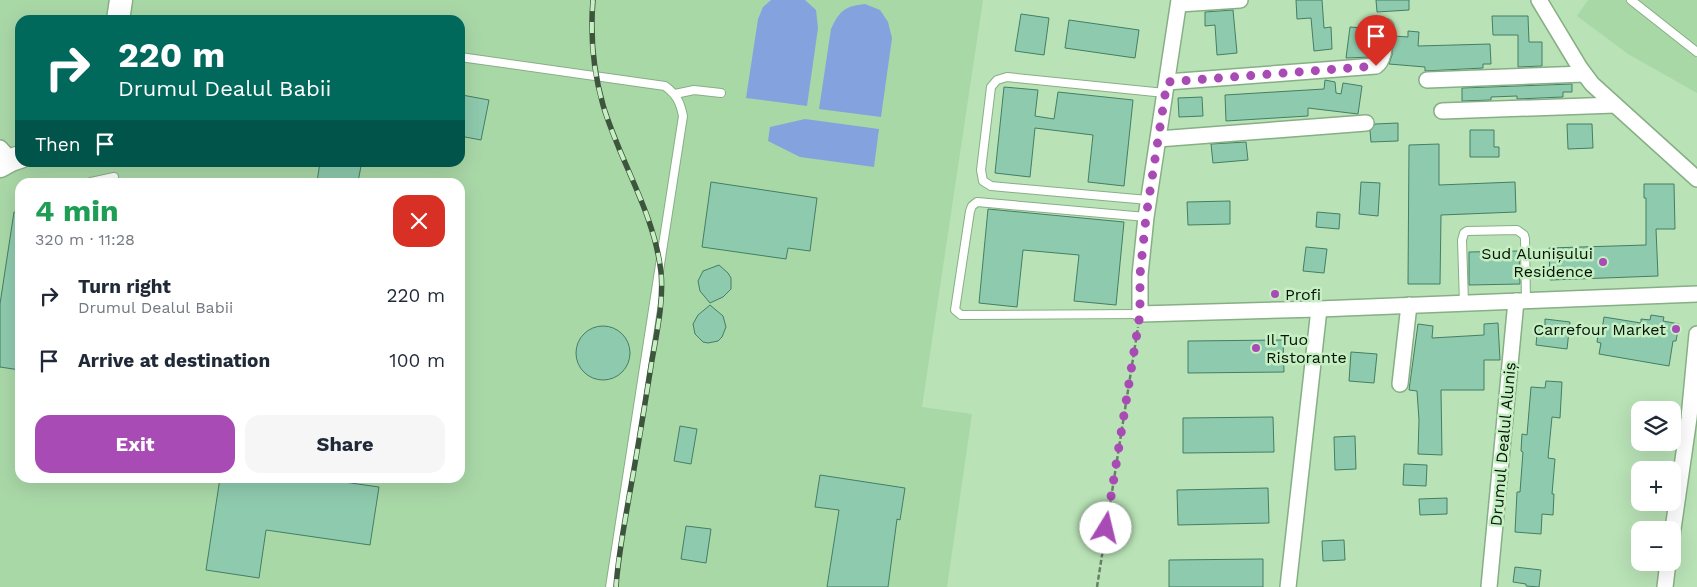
<!DOCTYPE html>
<html lang="en">
<head>
<meta charset="utf-8">
<style>
	:root { --surface:#fff; --page:#f6f6f7; --text:#1f2937; --muted:#747a83; --accent:#a94bb4 }
	body { margin:0; font-family:"Work Sans",sans-serif; background:var(--page); color:var(--text); height:100vh; display:flex; flex-direction:column; font-size:19px; white-space:nowrap }
	* { box-sizing:border-box; margin:0 }
	p { font-size:16px; color:var(--muted) }
	.icon { flex:none; width:28px; height:28px; fill:none; stroke:currentColor; stroke-width:2; stroke-linecap:round; stroke-linejoin:round }
	.map { position:relative; flex:1; overflow:hidden }
	.side { position:absolute; left:15px; top:178px; width:450px; height:305px; display:flex; flex-direction:column; background:var(--surface); border-radius:15px; box-shadow:0 5px 20px #0002 }
	.side>* { flex:none }
	.top-card { position:absolute; left:15px; top:15px; width:450px; height:152px; border-radius:15px; box-shadow:0 5px 20px #0002; background:#00695c; color:#fff; overflow:hidden }
	.tools { position:absolute; left:1631px; top:401px; display:grid; gap:10px }
	.tools a { display:grid; place-items:center; width:50px; height:50px; border-radius:10px; background:var(--surface); box-shadow:0 5px 20px #0002; font-size:25px }
	.pin { position:absolute; display:grid; place-items:center; width:42px; height:42px; color:#fff; margin:-51px -21px; border-radius:50% 50% 50% 0; rotate:-45deg; box-shadow:0 0 5px #0007 }
	.pin .icon { rotate:45deg }
	.me { position:absolute; width:55px; margin:-28px; rotate:9deg; stroke-linejoin:round; filter:drop-shadow(0 0 4px #0008) }
	.turn { display:flex; align-items:center; gap:18px; height:105px; padding:0 20px; font-size:22px }
	.turn .icon { width:65px; height:65px; stroke-width:2.5 }
	.turn b { display:block; font-size:35px; line-height:42px }
	.then { display:flex; align-items:center; height:48px; padding:0 20px; background:#0003; gap:10px; font-size:19px }
	.round { display:grid; place-items:center; flex:none; width:52px; height:52px; border-radius:15px; background:var(--page) }
	.overview { display:flex; align-items:center; justify-content:space-between; height:85px; padding:0 20px }
	h1 { font-size:30px; font-weight:700; line-height:38px; color:#1e9e55 }
	.action { display:flex; gap:10px; margin-top:auto; padding:10px 20px }
	.action a { flex:1; height:58px; border-radius:15px; background:var(--accent); color:#fff; font-size:20px; font-weight:700; line-height:58px; text-align:center }
	.action a+a { background:var(--page); color:var(--text) }
	ul { padding:0; list-style:none }
	li { display:flex; align-items:center; gap:15px; height:65px; padding:0 20px }
	li div { flex:1 }
	li b { display:block; font-size:19px }
	li em { font-style:normal }
	.map>svg:first-child { display:block }
</style>
</head>
<body>
<div class="map">
<svg width="1697" height="587" viewBox="0 0 1697 587">
	<rect width="100%" height="100%" fill="#b9e2b6"/>
	<g fill="#a9d8a7" fill-rule="evenodd">
		<path d="M0 0H983L922 407 972 414 947 587H0ZM20 20H460V162H20ZM20 182H460V478H20Z"/>
		<path d="M1588 0H1697V93L1628 54 1577 16Z"/>
	</g>
	<g fill="#84a2dd">
		<path d="M771 0H805L816 10 818 28 807 106 746 98 758 19 763 7Z"/>
		<path d="M865 4 880 10 888 22 892 38 881 117 819 109 831 29C839 11 845 6 865 4Z"/>
		<path d="M805 119 879 129 874 167 800 157 768 141 770 127Z"/>
	</g>
	<g fill="#8ecaad" stroke="#447e64">
		<path d="M1296 0H1322L1324 28 1331 27 1332 49 1314 51 1311 18 1297 19Z"/>
		<path d="M1376 0H1409V10L1377 12Z"/>
		<path d="M1233 10 1237 53 1217 55 1215 25 1205 26V12Z"/>
		<path d="M1021 14 1049 18 1044 55 1015 51Z"/>
		<path d="M1492 16H1528L1529 42H1542V66L1518 67V35H1493Z"/>
		<path d="M1069 20 1139 30 1135 58 1065 48Z"/>
		<path d="M1350 27 1376 29 1375 47 1372 57 1346 58Z"/>
		<path d="M1408 31 1419 32 1418 46 1490 44 1491 64H1483V68L1425 71V67L1389 64 1392 55 1394 36 1408 37Z"/>
		<path d="M1325 80 1335 82 1336 93 1341 94 1343 83 1362 86 1358 114 1308 108V116L1226 121 1225 95 1324 89Z"/>
		<path d="M1572 84V92H1563V97L1517 99V96L1491 97V100L1462 101V88Z"/>
		<path d="M1004 87 1038 90 1035 116 1054 119 1058 92 1133 100 1124 186 1088 182 1093 135 1035 128 1030 177 995 173Z"/>
		<path d="M462 95 489 100 481 140 460 136V106Z"/>
		<path d="M1202 97 1203 116 1179 117 1178 98Z"/>
		<path d="M1398 123V141L1371 142 1370 131 1375 124Z"/>
		<path d="M1567 124H1592L1593 148 1568 149Z"/>
		<path d="M1470 130H1494V147H1499V157H1470Z"/>
		<path d="M1246 142 1248 160 1213 163 1211 144Z"/>
		<path d="M1439 144V185L1515 182 1516 212 1441 215 1440 284H1408L1409 145Z"/>
		<path d="M320 162H339L361 166 358 182H317Z"/>
		<path d="M711 182 817 198 810 251 788 248 786 259 702 247Z"/>
		<path d="M1361 182 1380 183 1378 216 1359 214Z"/>
		<path d="M1644 184H1674L1675 229H1656L1658 276 1550 280 1549 248 1646 245V198H1644Z"/>
		<path d="M1230 201V224L1188 225 1187 202Z"/>
		<path d="M988 209 1124 222 1116 305 1074 301 1079 255 1023 250 1017 307 979 303Z"/>
		<path d="M14 212 20 213V370L0 367V304Z"/>
		<path d="M1317 212 1340 214 1339 229 1316 227Z"/>
		<path d="M1306 247 1327 249 1324 273 1303 271Z"/>
		<path d="M1519 251 1520 284 1469 285V252Z"/>
		<path d="M719 265 728 273 731 278V289L723 297 710 303 700 291 698 281 703 271Z"/>
		<path d="M710 305 723 316 726 327 722 337 718 341 708 343 703 342 695 334 693 324 698 315Z"/>
		<path d="M1651 315 1664 317 1663 321 1679 324 1676 341H1673L1669 366 1599 354 1601 343 1597 342 1599 330H1602L1604 317 1641 323V319L1650 320Z"/>
		<path d="M1545 319 1570 322 1567 349 1536 345 1538 324 1545 325Z"/>
		<path d="M1498 323 1500 360H1484V390H1441L1442 455 1418 454 1419 420 1417 391 1409 390 1418 324 1433 326 1432 338 1484 335V324Z"/>
		<circle cx="603" cy="353" r="27"/>
		<path d="M1283 340 1284 372 1188 373V341Z"/>
		<path d="M1351 352 1377 354 1374 383 1349 381Z"/>
		<path d="M1546 381 1562 382 1560 418 1552 417 1548 458 1555 459 1552 494H1554L1553 515 1542 514 1541 534 1515 532 1517 492H1520L1523 452 1521 451 1522 434 1527 435 1531 387 1545 388Z"/>
		<path d="M1273 417 1274 452 1183 453V418Z"/>
		<path d="M680 426 697 429 691 464 674 461Z"/>
		<path d="M1355 436 1356 469 1335 470 1334 437Z"/>
		<path d="M1404 464 1427 465 1426 486 1403 485Z"/>
		<path d="M820 475 905 488 900 520 897 519 888 587H827L839 510 815 507Z"/>
		<path d="M220 478H330V480L379 487 370 545 266 530 259 578 206 570Z"/>
		<path d="M1268 488 1269 523 1178 525 1177 490Z"/>
		<path d="M1447 498V514L1420 515 1419 499Z"/>
		<path d="M686 526 711 529 706 563 681 559Z"/>
		<path d="M1344 540 1345 560 1323 561 1322 541Z"/>
		<path d="M1263 559V587H1169V560Z"/>
		<path d="M1515 567 1541 570 1539 587 1526 586V584L1513 582Z"/>
	</g>
	<g fill="none" stroke-linecap="round" stroke-linejoin="round">
		<defs>
			<g id="lane">
				<path d="M1631 0 1697 52"/>
				<path d="M460 57 665 86C677 95 680 102 683 116L610 587"/>
				<path d="M675 94 694 90 721 93"/>
				<path d="M91 182 114 177"/>
				<path d="M1148 200 991 186 983 181 981 170 991 87 997 80 1007 77 1165 93"/>
				<path d="M1464 303 1462 240 1464 233 1467 231 1517 230 1524 235 1525 239 1526 301"/>
				<path d="M1140 314 961 315 955 310 970 211 972 206 977 202 1146 217"/>
			</g>
			<g id="street">
				<path d="M1179 0 1146 217 1140 275V314L1319 309 1697 294"/>
				<path d="M1539 0 1580 68 1592 84 1697 179"/>
				<path d="M1179 4 1240 0"/>
				<path d="M1427 80 1584 74"/>
				<path d="M1167 82 1376 66C1386 59 1384 39 1386 27"/>
				<path d="M1442 111 1615 105"/>
				<path d="M1158 139 1366 123"/>
				<path d="M0 148 11 160"/>
				<path d="M1400 384 1409 305"/>
				<path d="M1672 536 1689 418 1697 334"/>
				<path d="M1288 587 1319 309"/>
				<path d="M1489 587 1516 301"/>
				<path d="M1665 587 1668 562"/>
			</g>
			<g id="secondary">
				<path d="M118 20 121 0"/>
				<path d="M0 166 11 160 20 157"/>
			</g>
		</defs>
		<use href="#lane" stroke="#87af85" stroke-width="10"/>
		<use href="#street" stroke="#87af85" stroke-width="18"/>
		<use href="#secondary" stroke="#87af85" stroke-width="25"/>
		<path stroke="#658264" stroke-width="2.5" stroke-dasharray="5 2.5" stroke-linecap="butt" d="M1097 587 1138 327"/>
		<use href="#lane" stroke="#fff" stroke-width="8"/>
		<use href="#street" stroke="#fff" stroke-width="15"/>
		<use href="#secondary" stroke="#fff" stroke-width="22"/>
		<defs>
			<path id="rail" d="M593 0C590 36 593 70 603 105 620 162 654 212 661 272 664 303 656 336 651 366 644 410 637 454 629 497 624 527 618 557 616 587"/>
		</defs>
		<use href="#rail" stroke="#3e553d" stroke-width="5.5"/>
		<use href="#rail" stroke="#c6efc3" stroke-width="4" stroke-dasharray="11" stroke-linecap="butt"/>
	</g>
	<g fill="none" stroke-linecap="round" stroke-linejoin="round">
		<path stroke="#a94bb4" stroke-width="9" stroke-dasharray="0 16.2" d="M1106 528 1140 314V275L1146 217 1167 82 1376 66"/>
	</g>
	<g fill="#a94bb4" stroke="#c6efc3" stroke-width="2">
		<circle cx="1603" cy="262" r="5"/>
		<circle cx="1275" cy="294" r="5"/>
		<circle cx="1676" cy="329" r="5"/>
		<circle cx="1256" cy="348" r="5"/>
	</g>
	<g text-anchor="middle" dominant-baseline="central" stroke-width="5" stroke-linejoin="round" paint-order="stroke">
		<g font-size="16" fill="#051405" stroke="#c6efc3" text-anchor="end">
			<text x="1593" y="253">Sud Alunișului<tspan x="1593" dy="18">Residence</tspan></text>
			<text x="1285" y="294" text-anchor="start">Profi</text>
			<text x="1666" y="329">Carrefour Market</text>
			<text x="1266" y="339" text-anchor="start">Il Tuo<tspan x="1266" dy="18">Ristorante</tspan></text>
		</g>
		<g font-size="16" fill="#051405" stroke="#c6efc3">
			<text transform="translate(1503 444) rotate(-85)">Drumul Dealul Aluniș</text>
		</g>
	</g>
</svg>
<div class="tools">
<a><svg class="icon" aria-label="layers" viewBox="0 0 24 24"><path d="M12 4l9 5-9 5-9-5zM3 14l9 5 9-5"/></svg></a>
<a>+</a>
<a>−</a>
</div>
<div class="pin" style="left:1376px;top:66px;background:#d93025"><svg class="icon" aria-label="arrive" viewBox="0 0 24 24"><path d="M6 21V4h12l-3 4 3 4H6"/></svg></div>
<svg class="me" style="left:1106px;top:528px" viewBox="-20 -20 40 40"><circle r="19" fill="#fff"/><path d="M0-13L10 11 0 6-10 11z" fill="#a94bb4"/></svg>
<div class="top-card">
<div class="turn"><svg class="icon" aria-label="right" viewBox="0 0 24 24"><path d="M7 20v-9h11M14 6l5 5-5 5"/></svg><div><b>220 m</b>Drumul Dealul Babii</div></div>
<div class="then">Then<svg class="icon" aria-label="arrive" viewBox="0 0 24 24"><path d="M6 21V4h12l-3 4 3 4H6"/></svg></div>
</div>
<section class="side">
<div class="overview"><div><h1>4 min</h1><p>320 m · 11:28</p></div><a class="round" style="background:#d93025;color:#fff"><svg class="icon" aria-label="close" viewBox="0 0 24 24"><path d="M6 6l12 12M18 6L6 18"/></svg></a></div>
<ul>
<li><svg class="icon" aria-label="right" viewBox="0 0 24 24"><path d="M7 20v-9h11M14 6l5 5-5 5"/></svg><div><b>Turn right</b><p>Drumul Dealul Babii</p></div><em>220 m</em></li>
<li><svg class="icon" aria-label="arrive" viewBox="0 0 24 24"><path d="M6 21V4h12l-3 4 3 4H6"/></svg><div><b>Arrive at destination</b></div><em>100 m</em></li>
</ul>
<div class="action"><a>Exit</a><a>Share</a></div>
</section>
</div>
</body>
</html>
